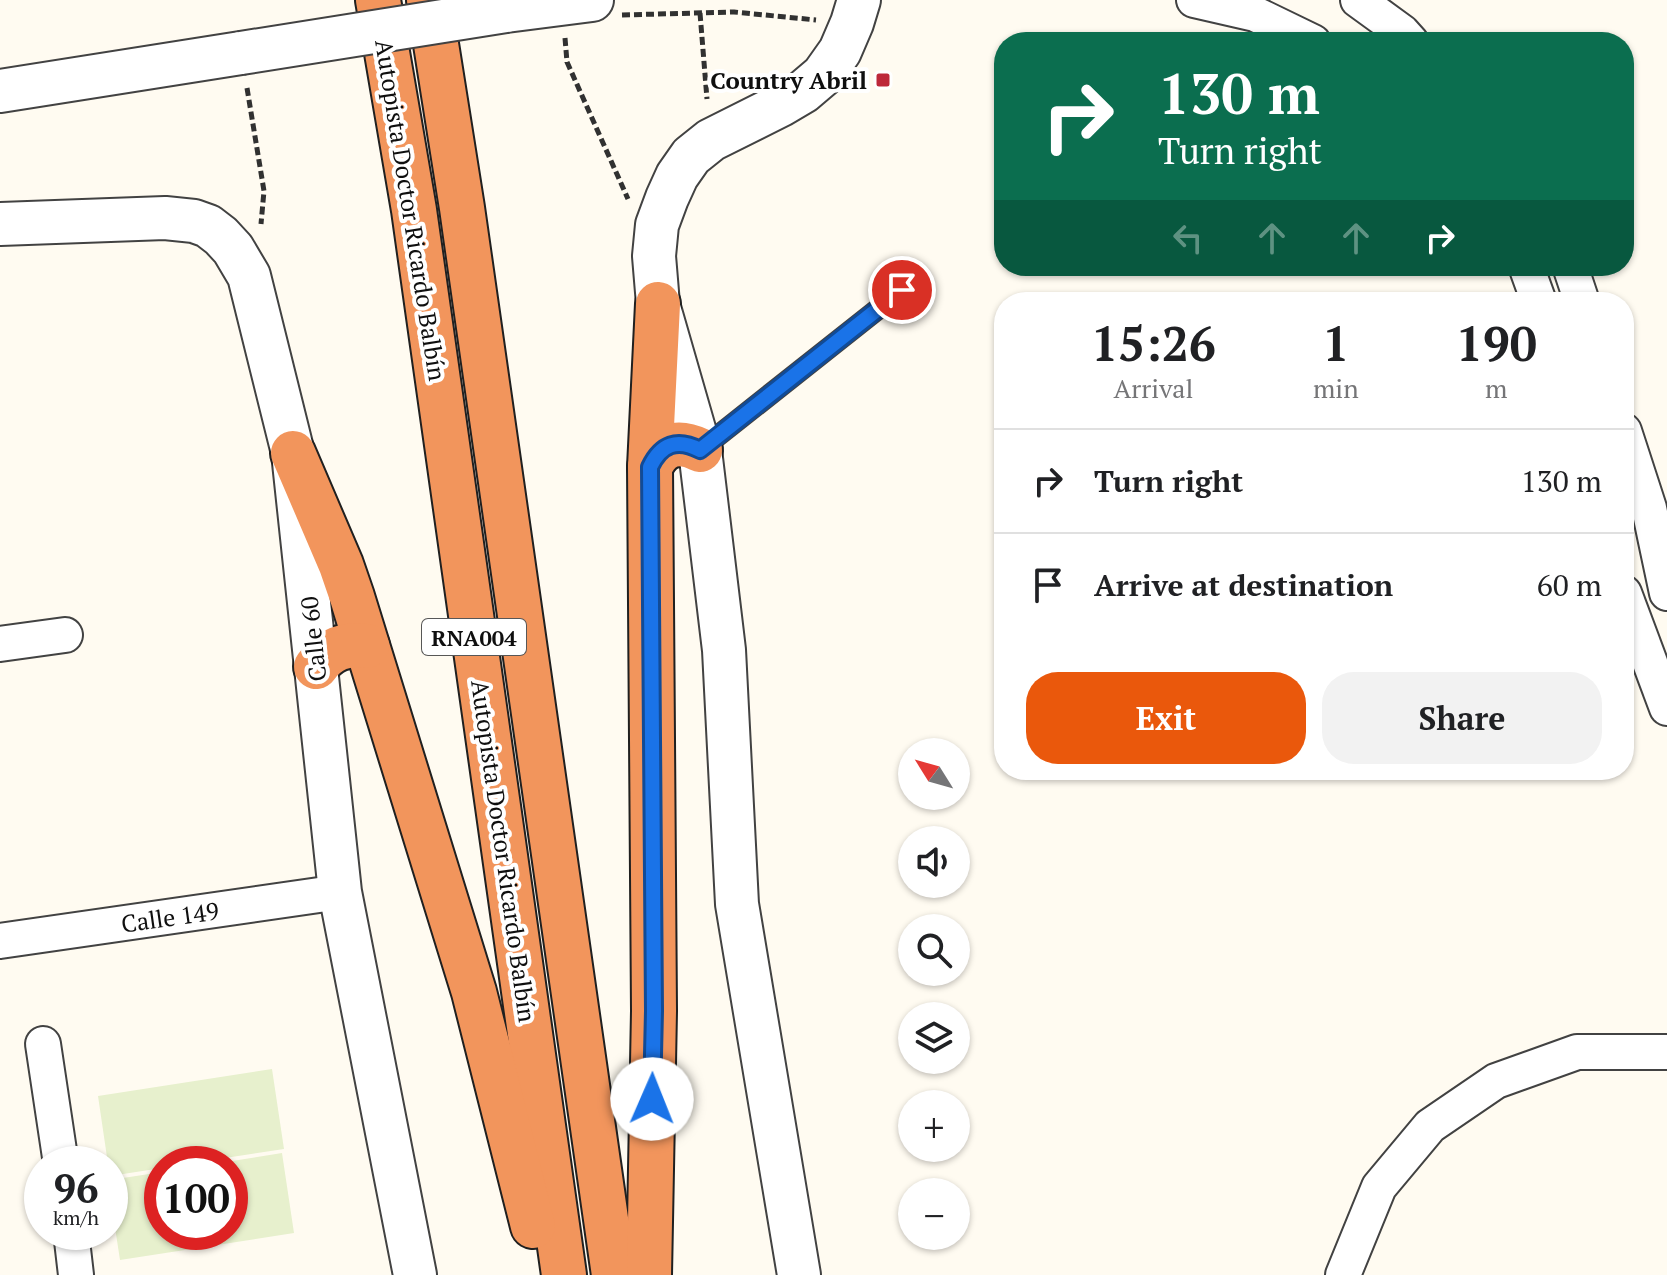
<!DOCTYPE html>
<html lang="en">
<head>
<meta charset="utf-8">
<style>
	:root { --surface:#fff; --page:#f2f2f2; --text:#202124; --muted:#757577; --line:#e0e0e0; --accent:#ea580c }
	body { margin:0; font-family:"PT Serif",serif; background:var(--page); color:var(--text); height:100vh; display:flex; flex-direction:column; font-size:30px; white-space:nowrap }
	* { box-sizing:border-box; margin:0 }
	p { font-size:26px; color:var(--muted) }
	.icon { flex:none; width:44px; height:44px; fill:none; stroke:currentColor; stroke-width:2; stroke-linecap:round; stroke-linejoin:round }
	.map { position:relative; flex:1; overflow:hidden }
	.drawer { position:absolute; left:994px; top:292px; width:640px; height:488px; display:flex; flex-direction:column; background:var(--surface); border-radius:32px; box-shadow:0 2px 6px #0004 }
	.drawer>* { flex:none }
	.top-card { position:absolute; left:994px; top:32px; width:640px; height:244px; border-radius:32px; box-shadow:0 2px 6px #0004; background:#0b6e4f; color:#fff; overflow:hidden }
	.needle { width:52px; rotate:307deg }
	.controls { position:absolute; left:898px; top:738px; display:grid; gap:16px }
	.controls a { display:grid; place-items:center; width:72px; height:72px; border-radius:50%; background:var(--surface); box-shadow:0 2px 6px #0004; font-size:40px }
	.speed { position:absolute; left:24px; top:1146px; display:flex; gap:16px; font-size:40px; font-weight:700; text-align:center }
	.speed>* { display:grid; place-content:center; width:104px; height:104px; border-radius:50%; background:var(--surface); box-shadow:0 2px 6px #0004; line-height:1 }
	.speed small { font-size:20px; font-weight:400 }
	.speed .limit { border:12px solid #d22; background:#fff; color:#111 }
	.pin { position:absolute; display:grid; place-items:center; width:68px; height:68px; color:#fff; margin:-34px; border:4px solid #fff; border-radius:50%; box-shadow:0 2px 8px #0007 }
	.me { position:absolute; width:88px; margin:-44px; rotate:1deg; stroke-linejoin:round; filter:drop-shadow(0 0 6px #0008) }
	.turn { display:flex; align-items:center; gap:28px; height:168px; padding:0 32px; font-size:36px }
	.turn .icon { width:104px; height:104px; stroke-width:2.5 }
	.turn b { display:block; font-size:56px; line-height:68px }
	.lanes { display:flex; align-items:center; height:76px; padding:0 32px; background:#0003; justify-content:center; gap:40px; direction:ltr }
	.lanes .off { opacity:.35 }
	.eta { display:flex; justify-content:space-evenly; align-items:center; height:136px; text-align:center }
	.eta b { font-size:48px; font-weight:700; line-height:56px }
	.action { display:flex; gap:16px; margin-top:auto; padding:16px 32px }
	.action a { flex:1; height:92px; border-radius:32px; background:var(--accent); color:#fff; font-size:32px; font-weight:700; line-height:92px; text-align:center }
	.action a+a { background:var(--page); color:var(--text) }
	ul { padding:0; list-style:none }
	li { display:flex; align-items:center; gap:24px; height:104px; padding:0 32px; border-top:2px solid var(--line) }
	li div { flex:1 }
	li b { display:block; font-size:30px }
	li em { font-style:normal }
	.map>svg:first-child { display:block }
</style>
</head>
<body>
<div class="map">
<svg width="1667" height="1275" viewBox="0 0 1667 1275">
	<rect width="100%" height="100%" fill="#fffbf1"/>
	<g fill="#e7f0cd">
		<path d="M272 1069 284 1149 186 1164H162V1168L110 1176V1164H108L98 1096Z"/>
		<path d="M282 1153 294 1233 120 1260 110 1195V1180L162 1172V1232H230V1164H213Z"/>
	</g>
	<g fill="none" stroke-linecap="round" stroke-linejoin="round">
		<defs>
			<path id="service" d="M700 450 902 290"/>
			<g id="minor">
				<path d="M1194 0 1255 14 1313 42"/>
				<path d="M1358 0 1402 32 1411 42"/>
				<path d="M1526 266 1539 302"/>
				<path d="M1570 266 1582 302"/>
				<path d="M1624 431 1649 508 1667 593"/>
				<path d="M1624 593 1667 708"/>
				<path d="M0 644 65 635"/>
				<path d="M0 941 340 892"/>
				<path d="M43 1044 61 1164"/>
				<path d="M71 1232 76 1275"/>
				<path d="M1343 1275 1379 1187 1430 1126 1496 1081 1577 1052H1667"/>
			</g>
			<g id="tertiary">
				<path d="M506 11 592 0"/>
				<path d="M0 91 241 53"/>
				<path d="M0 224 165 218 194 221 208 226 221 236 233 249 249 276 293 453 340 892 415 1275"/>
				<path d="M799 1275 737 904 724 650 700 450 658 304 654 256 657 225 667 198 677 176 691 156 711 140 781 105 803 92 823 75 840 51 852 23 859 0"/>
			</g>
			<g id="motorway">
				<path d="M378 0 414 210 564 1275"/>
				<path d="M429 0 462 208 614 1275"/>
				<path d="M293 453 341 565 352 597 474 992 533 1226"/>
				<path d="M650 467C661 444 677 439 700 450"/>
				<path d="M316 667C329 649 345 643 367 646"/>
				<path d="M649 1275 654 1011 650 467 658 304"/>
			</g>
		</defs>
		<use href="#service" stroke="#424242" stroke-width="22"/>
		<use href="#minor" stroke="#424242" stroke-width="38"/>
		<use href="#tertiary" stroke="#424242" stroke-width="46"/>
		<use href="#motorway" stroke="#202020" stroke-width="48"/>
		<g stroke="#313131" stroke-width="5" stroke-dasharray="8 4" stroke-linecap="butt">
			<path d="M700 13 707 99"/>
			<path d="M622 15 734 12 816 20"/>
			<path d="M565 38 567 62 628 199"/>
			<path d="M247 88 264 191 261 224"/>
		</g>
		<use href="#service" stroke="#fff" stroke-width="18"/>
		<use href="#minor" stroke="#fff" stroke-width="34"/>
		<use href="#tertiary" stroke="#fff" stroke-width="42"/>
		<use href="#motorway" stroke="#f2955c" stroke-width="44"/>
		<defs>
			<path id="tertiary-bridge" d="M241 53 506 11"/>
		</defs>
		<use href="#tertiary-bridge" stroke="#424242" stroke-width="46" stroke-linecap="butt"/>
		<use href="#tertiary-bridge" stroke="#fff" stroke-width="42"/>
	</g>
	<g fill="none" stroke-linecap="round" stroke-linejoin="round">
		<defs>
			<path id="route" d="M652 1099 654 1011 650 467C661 444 677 438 700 450L902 290"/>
		</defs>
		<use href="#route" stroke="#114b97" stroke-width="20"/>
		<use href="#route" stroke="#1a73e8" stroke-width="14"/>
	</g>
	<rect fill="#bd283b" stroke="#fff" stroke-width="3" x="875" y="72" width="16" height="16" rx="4"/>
	<g text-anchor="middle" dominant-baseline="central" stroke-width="8" stroke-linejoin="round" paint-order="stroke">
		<rect fill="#fff" stroke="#575757" stroke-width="2" x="422" y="619" width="104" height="36" rx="6"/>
		<g font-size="22" font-weight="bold" fill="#0f0f0f">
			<text x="474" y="637">RNA004</text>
		</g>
		<g font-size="24" font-weight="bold" fill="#0f0f0f" stroke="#fff" text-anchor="end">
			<text x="867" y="80">Country Abril</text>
		</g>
		<g font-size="24" fill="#0f0f0f" stroke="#fff">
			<text transform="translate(411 210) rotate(81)">Autopista Doctor Ricardo Balbín</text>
			<text transform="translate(313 639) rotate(-96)">Calle 60</text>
			<text transform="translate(504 851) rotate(82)">Autopista Doctor Ricardo Balbín</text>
			<text transform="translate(170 917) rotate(-8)">Calle 149</text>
		</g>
	</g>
</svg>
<div class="controls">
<a><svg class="needle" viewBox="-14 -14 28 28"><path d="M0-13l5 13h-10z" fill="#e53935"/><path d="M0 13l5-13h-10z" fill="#757577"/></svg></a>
<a><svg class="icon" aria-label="sound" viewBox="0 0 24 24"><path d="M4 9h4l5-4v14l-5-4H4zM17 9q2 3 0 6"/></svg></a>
<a><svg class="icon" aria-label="search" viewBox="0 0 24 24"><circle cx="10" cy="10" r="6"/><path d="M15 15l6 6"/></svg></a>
<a><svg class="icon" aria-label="layers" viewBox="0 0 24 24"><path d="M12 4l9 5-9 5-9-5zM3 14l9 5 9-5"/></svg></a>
<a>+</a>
<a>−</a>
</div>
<div class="speed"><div>96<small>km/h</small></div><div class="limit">100</div></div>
<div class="pin" style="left:902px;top:290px;background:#d93025"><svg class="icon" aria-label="arrive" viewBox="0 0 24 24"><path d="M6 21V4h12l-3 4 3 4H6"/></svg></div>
<svg class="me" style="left:652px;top:1099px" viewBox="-20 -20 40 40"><circle r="19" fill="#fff"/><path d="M0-13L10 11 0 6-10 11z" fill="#1a73e8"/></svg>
<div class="top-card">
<div class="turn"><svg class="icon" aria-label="right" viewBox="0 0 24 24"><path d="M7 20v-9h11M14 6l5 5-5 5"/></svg><div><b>130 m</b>Turn right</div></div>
<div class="lanes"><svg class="icon off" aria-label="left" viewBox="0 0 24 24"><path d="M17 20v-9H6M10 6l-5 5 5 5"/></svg><svg class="icon off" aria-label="ahead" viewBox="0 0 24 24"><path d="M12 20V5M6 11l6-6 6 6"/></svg><svg class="icon off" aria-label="ahead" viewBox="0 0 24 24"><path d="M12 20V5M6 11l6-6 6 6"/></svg><svg class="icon" aria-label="right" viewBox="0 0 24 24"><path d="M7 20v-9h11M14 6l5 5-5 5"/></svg></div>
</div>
<section class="drawer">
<div class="eta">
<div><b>15:26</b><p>Arrival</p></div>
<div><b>1</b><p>min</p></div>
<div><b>190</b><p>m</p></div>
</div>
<ul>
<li><svg class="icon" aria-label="right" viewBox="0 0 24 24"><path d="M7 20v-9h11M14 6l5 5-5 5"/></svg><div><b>Turn right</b></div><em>130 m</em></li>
<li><svg class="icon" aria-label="arrive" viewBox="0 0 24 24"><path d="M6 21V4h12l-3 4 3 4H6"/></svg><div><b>Arrive at destination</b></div><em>60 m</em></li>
</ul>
<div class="action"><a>Exit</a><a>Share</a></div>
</section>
</div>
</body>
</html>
